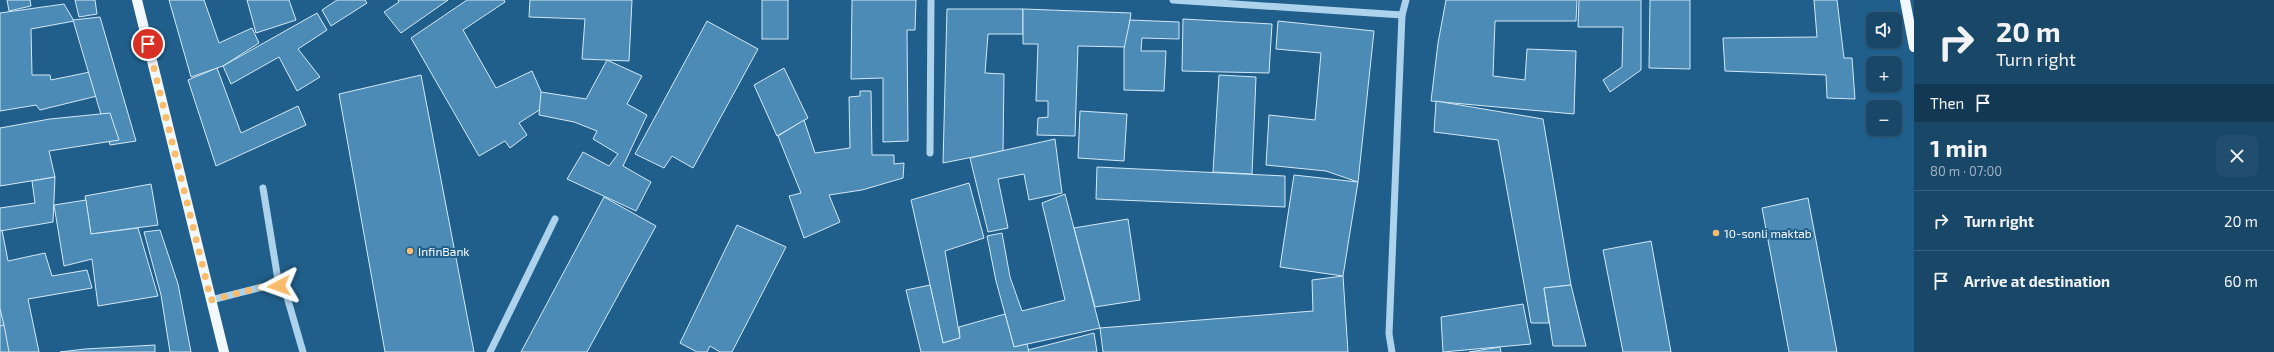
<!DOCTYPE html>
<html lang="en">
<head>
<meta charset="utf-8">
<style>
	:root { --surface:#184768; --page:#214e6e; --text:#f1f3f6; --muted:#9fb2c0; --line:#365f7c }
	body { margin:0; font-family:"Exo 2",sans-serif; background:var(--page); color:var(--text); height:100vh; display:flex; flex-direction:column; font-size:15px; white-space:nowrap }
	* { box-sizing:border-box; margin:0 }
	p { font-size:13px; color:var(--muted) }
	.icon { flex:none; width:22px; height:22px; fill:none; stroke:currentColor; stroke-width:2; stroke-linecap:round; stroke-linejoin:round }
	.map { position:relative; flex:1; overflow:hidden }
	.details { display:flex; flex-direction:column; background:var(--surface); width:360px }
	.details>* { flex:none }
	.guide { background:#184768; color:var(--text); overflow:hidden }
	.controls { position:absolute; left:1866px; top:12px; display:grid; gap:8px }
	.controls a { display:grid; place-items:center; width:36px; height:36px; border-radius:8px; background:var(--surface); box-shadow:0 1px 3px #0004,0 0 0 1px var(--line); font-size:20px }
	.pin { position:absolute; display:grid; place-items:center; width:34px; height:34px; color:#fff; margin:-17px; border:2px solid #fff; border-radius:50%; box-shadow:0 1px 4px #0007 }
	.me { position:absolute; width:44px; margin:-22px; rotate:266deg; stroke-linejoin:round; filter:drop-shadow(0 0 3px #0008) }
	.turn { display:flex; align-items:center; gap:14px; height:84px; padding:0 16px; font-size:18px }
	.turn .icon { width:52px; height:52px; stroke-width:2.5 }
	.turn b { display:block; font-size:28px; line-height:34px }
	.then { display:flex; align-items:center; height:38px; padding:0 16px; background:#0003; gap:8px; font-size:15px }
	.round { display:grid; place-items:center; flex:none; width:42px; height:42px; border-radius:8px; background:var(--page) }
	.head { display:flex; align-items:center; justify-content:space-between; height:68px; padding:0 16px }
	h1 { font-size:24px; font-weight:700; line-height:30px }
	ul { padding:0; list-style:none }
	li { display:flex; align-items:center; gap:12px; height:60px; padding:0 16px; border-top:1px solid var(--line) }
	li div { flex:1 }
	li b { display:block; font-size:15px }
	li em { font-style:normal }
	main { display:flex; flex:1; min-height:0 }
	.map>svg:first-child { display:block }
</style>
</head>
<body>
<main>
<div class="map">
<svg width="1914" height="352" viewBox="0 0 1914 352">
	<rect width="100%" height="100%" fill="#205f8b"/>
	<g fill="#4c8bb5" stroke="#d2e9f8">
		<path d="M7 0H30L31 6 9 11Z"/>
		<path d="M75 0H95L97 14 79 17Z"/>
		<path d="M169 0H204L219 43 252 28 259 43 223 66 191 77Z"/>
		<path d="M247 0H289L296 20 256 33Z"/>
		<path d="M337 0H365L367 3 331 26 322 10Z"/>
		<path d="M398 0H448L401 33 384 12 399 2Z"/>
		<path d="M467 0H504L505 2 463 30 496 88 532 71 547 105 519 123 527 135 510 148 505 141 479 156 411 38Z"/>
		<path d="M530 0H632L629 61 582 59 585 19 529 17Z"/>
		<rect x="762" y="0" width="26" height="39"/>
		<path d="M852 0H916L915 30H907L908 141 883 142V78L851 79Z"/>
		<path d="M1446 0H1577L1576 21H1495L1493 76 1525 80 1527 49 1576 51 1574 114 1431 101 1438 43Z"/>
		<path d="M1579 0H1641V70L1610 92 1603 80 1622 67 1623 27H1578Z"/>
		<path d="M1650 0H1690V69L1649 68Z"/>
		<path d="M1814 0H1837L1844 58H1852L1855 99 1827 98 1826 75 1725 71 1723 38 1817 37Z"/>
		<path d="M64 4 74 21 31 29 32 75H50L51 80 90 72 97 96 40 110 36 105 0 111V13Z"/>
		<path d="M947 9H1023V34H988L985 73 1004 74 1003 151 943 163Z"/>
		<path d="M1023 9 1131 13 1126 47 1078 46 1075 136 1037 135 1038 118 1048 117V101H1036L1038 44H1023Z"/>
		<path d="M317 13 327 30 298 49 320 77 297 91 279 57 231 84 223 66Z"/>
		<path d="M100 17 136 141 110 145 73 20Z"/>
		<path d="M1183 19 1272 24 1269 73 1182 71Z"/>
		<path d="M1130 20 1179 22V39L1142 38 1141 51H1166L1164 91 1124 90V49Z"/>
		<path d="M707 21 758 49 693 168 672 156 664 168 635 154Z"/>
		<path d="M1278 21 1374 31 1358 182 1326 171 1266 165 1269 115 1315 120 1321 53 1276 49Z"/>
		<path d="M607 60 642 76 627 104 647 115 623 166 651 182 636 211 567 179 583 152 609 166 618 154 593 139 597 131 574 122 539 115 541 92 586 99Z"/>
		<path d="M217 68 241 133 298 106 306 125 216 166 188 80Z"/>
		<path d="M784 68 808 118 777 136 754 85Z"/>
		<path d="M421 75 474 352H385L339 94Z"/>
		<path d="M1219 75 1256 77 1252 174 1213 172Z"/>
		<path d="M860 91H871L872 155H894V164L904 163 903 178 862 190 829 195 840 222 804 238 789 196 801 193 778 136 804 120 815 153 850 148 849 97 860 96Z"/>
		<path d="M1436 101 1543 119 1571 285 1544 288 1549 323H1531L1498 140 1434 132Z"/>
		<path d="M1080 111 1127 114 1124 161 1078 158Z"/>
		<path d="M110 113 119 140 49 151 55 177 0 186V128L50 119Z"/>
		<path d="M1055 139 1062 193 1029 200 1024 174 998 179 1008 228 988 232 970 158Z"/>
		<path d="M1097 167 1285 176V207L1096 199Z"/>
		<path d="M1294 175 1358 182 1343 276 1280 267Z"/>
		<path d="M55 177 53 222 0 231V208L35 203 32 181Z"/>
		<path d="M969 183 984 238 945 251 960 338 943 343 911 200Z"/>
		<path d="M151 184 158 225 91 234 85 196Z"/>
		<path d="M1065 194 1100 328 1014 347 996 281 987 236 1002 233 1010 277 1022 311 1065 300 1042 203Z"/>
		<path d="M604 197 656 226 587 352H521Z"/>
		<path d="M1808 198 1837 352H1789L1762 208Z"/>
		<path d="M86 200 91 234 138 228 158 296 98 306 92 259 64 266 54 205Z"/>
		<path d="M1128 219 1140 300 1095 307 1074 228Z"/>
		<path d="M737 225 786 247 732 352H720L710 346 707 352H697L680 343Z"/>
		<path d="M2 230 8 261 45 253 52 276 87 270 92 288 28 299 39 352H8L0 315V231Z"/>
		<path d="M160 230 178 284 191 352H170L161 295 144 232Z"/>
		<path d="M1651 241 1671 352H1623L1603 250Z"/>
		<path d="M1343 276 1348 352H1103L1100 328 1313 311 1312 280Z"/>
		<path d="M930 285 943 343 960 338 959 327 1005 314 1014 347 1027 344 1029 352H921L906 290Z"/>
		<path d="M1571 285 1586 346H1553L1544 288Z"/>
		<path d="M1523 304 1531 344 1443 352 1441 317Z"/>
		<path d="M0 309 4 325 0 326Z"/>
		<path d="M4 325 9 352H0V326Z"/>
		<path d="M1094 333 1097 352H1029L1028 350Z"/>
		<path d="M155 345V352H60L85 349Z"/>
		<path d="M1500 347 1501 352H1469Z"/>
	</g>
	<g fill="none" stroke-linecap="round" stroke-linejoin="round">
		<g stroke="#add2ec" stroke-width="7">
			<path d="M1173 0 1402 15"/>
			<path d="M930 153 931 0"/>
			<path d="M263 188 279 286"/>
			<path d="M211 300 270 285 285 290 303 352"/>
			<path d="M490 352 555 219"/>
			<path d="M1392 352 1389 334 1402 15 1406 0"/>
		</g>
		<g stroke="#f2f9fe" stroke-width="10">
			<path d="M137 0 224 352"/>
			<path d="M1905 0 1914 47"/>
		</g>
	</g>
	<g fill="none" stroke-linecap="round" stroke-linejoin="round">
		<path stroke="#f9bc6d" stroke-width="7" stroke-dasharray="0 12.6" d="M148 44 211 300 270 285 279 286"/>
	</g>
	<g fill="#f9bc6d" stroke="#205f8b" stroke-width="1.5">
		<circle cx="1716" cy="233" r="4"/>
		<circle cx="410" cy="251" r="4"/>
	</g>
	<g text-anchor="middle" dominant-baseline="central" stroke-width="4" stroke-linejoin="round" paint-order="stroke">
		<g font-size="12" fill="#fff" stroke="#205f8b" text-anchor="start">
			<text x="1724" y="233">10-sonli maktab</text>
			<text x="418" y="251">InfinBank</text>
		</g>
	</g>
</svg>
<div class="controls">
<a><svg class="icon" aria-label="sound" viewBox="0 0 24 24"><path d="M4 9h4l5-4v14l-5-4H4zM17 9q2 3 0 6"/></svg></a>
<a>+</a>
<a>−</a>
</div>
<div class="pin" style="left:148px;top:44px;background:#d93025"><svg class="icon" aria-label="arrive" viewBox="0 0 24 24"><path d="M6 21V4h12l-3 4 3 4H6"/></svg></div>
<svg class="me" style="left:279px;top:286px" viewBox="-20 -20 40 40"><path d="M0-17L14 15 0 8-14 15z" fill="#f9bc6d" stroke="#fff" stroke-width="4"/></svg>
</div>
<section class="details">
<div class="guide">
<div class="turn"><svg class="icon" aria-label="right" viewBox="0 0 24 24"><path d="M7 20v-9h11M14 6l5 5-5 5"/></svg><div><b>20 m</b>Turn right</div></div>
<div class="then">Then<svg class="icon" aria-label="arrive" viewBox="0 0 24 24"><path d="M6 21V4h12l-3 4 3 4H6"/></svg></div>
</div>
<div class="head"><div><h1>1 min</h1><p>80 m · 07:00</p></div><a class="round"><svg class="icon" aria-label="close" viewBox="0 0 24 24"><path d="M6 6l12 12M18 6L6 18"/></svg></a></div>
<ul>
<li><svg class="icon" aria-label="right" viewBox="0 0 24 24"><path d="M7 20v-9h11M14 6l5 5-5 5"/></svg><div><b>Turn right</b></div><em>20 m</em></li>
<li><svg class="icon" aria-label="arrive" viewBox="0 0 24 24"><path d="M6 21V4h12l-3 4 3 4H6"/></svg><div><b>Arrive at destination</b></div><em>60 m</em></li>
</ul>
</section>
</main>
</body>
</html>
